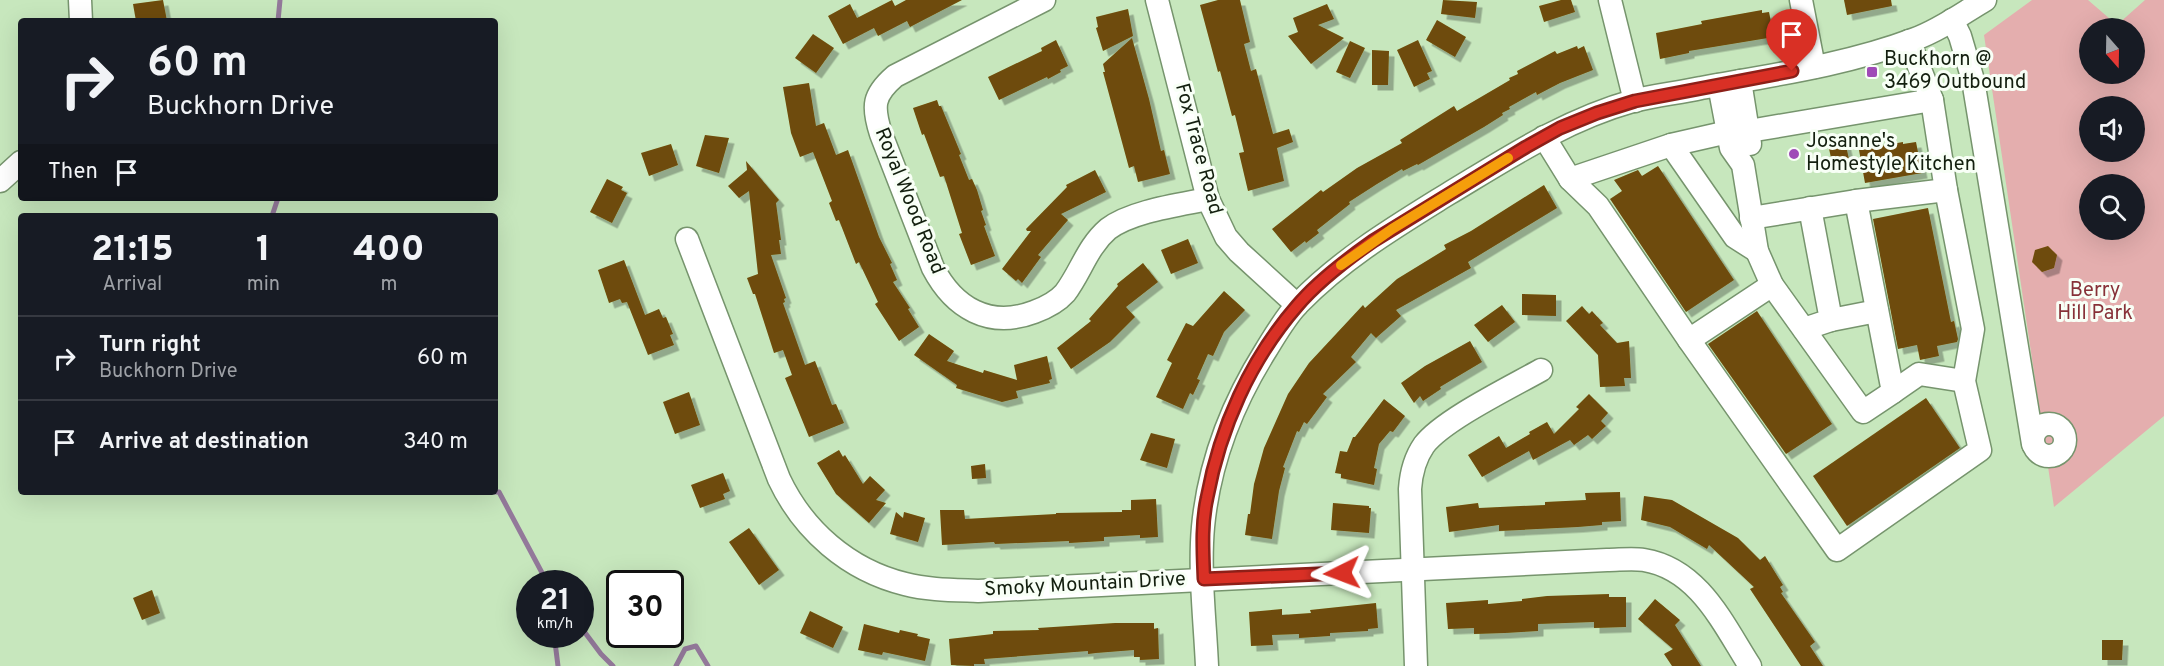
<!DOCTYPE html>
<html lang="en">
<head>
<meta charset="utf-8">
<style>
	:root { --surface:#171b24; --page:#20242c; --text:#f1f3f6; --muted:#9ea1a6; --line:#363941 }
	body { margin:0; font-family:Overpass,sans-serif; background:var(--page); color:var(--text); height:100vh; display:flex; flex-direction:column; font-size:22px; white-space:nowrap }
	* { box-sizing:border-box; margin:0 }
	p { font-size:20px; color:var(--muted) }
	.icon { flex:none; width:33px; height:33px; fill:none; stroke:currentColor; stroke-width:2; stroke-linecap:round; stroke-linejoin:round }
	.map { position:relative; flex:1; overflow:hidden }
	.sheet { position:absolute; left:18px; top:213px; width:480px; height:282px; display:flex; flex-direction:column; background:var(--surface); border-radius:6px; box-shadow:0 6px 24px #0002 }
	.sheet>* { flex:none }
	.hud { position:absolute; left:18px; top:18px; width:480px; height:183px; border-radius:6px; box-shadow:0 6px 24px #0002; background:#171b24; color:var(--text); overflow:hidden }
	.needle { width:39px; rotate:160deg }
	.fabs { position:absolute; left:2079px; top:18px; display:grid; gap:12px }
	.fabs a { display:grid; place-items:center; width:66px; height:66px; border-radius:50%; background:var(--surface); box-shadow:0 6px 24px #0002; font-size:30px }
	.speed { position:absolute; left:516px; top:570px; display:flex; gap:12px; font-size:30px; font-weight:700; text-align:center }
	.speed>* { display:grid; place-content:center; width:78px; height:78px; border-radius:50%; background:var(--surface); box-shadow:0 6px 24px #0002; line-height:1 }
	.speed small { font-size:15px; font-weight:400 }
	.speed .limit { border:3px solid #111; border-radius:9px; background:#fff; color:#111 }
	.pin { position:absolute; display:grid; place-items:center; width:51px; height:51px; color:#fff; margin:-62px -26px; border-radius:50% 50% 50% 0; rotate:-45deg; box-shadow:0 0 6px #0007 }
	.pin .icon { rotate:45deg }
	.me { position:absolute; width:66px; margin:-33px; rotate:267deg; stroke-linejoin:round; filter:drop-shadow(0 0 4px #0008) }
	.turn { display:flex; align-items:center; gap:21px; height:126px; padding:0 30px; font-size:27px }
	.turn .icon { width:78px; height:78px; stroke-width:2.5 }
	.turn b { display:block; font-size:42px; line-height:51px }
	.then { display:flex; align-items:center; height:57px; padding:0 30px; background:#0003; gap:12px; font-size:22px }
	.eta { display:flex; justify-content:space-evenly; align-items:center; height:102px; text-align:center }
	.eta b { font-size:36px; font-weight:800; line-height:42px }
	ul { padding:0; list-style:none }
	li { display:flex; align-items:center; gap:18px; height:84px; padding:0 30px; border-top:2px solid var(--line) }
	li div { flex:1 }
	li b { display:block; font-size:22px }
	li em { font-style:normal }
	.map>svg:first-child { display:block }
</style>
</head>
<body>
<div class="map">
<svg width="2164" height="666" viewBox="0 0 2164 666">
	<defs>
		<filter id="shadow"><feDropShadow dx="5.5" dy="5.5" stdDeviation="0" flood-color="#0004"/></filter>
	</defs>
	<rect width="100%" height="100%" fill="#c7e7bd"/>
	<path fill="#e4aeae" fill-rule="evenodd" d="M2032 0H2088L2117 25 2145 0H2164V416L2054 507 1984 35ZM2090 28H2134V74H2090ZM2090 106H2134V152H2090ZM2090 184H2134V230H2090Z"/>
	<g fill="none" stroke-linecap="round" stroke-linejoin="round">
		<g stroke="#93799a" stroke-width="5">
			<path d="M278 21 280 0"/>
			<path d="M272 216 278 198"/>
			<path d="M495 492H499L548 584"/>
			<path d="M580 626 601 654 613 666"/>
			<path d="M554 634 558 666"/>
			<path d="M676 666 685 649 696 646 708 666"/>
		</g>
	</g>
	<g fill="#6e4c08" filter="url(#shadow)">
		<path d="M163 0 167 21H136L133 4Z"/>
		<path d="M892 0 895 6 906 0H962L910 27 907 21 878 36 874 28 843 44 828 16 850 4 857 18Z"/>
		<path d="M1218 0H1240L1250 42 1244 44 1251 71 1256 69 1273 134 1289 129 1293 142 1277 148 1284 181 1248 191 1239 153 1244 152 1235 115 1232 116 1220 71 1218 72 1200 5Z"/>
		<path d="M1443 0 1477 2 1475 18 1441 14Z"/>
		<path d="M1561 0H1571L1575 12 1544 22 1539 6Z"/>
		<path d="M1844 0H1891L1892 6 1847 15Z"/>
		<path d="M1327 4 1334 19 1318 25 1344 38 1311 64 1288 36 1298 32 1293 18Z"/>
		<path d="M1128 9 1133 36 1103 51 1096 28 1098 27 1096 17Z"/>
		<path d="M1762 10V13L1769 12 1774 37 1689 51V53L1660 59 1656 33 1702 24 1701 21Z"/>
		<path d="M1437 20 1466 37 1455 57 1426 40Z"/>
		<path d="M813 34 834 48 816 73 795 58Z"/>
		<path d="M1132 38 1149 99 1161 151 1164 150 1170 174 1138 182 1134 166 1129 168 1103 72H1105L1103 64Z"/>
		<path d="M1056 40 1068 66 1060 70 1061 72 1048 79 1047 77 999 100 988 77 1042 51 1041 48Z"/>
		<path d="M1418 40 1432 71 1427 73 1430 79 1414 87 1397 50Z"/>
		<path d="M1350 41 1365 48 1350 78 1336 72Z"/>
		<path d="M1577 46 1578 49 1584 46 1593 70 1560 83 1537 95 1536 92 1509 107 1510 109 1502 113 1503 115 1484 127 1418 165 1417 164 1403 171 1402 169 1377 184 1349 202 1350 204 1317 230 1319 233 1306 243 1305 241 1291 252 1272 229 1321 190 1323 192 1357 168 1402 143 1400 140 1454 106 1457 111 1510 80 1509 78 1518 74 1517 71 1555 51 1557 54Z"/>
		<path d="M1372 50 1389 51 1388 85H1372Z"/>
		<path d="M809 83 816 126 824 123 836 155 848 150 879 237 892 263 890 264 897 280 893 282 910 308 908 309 919 327 899 341 875 304 878 302 859 262 856 264 839 220 836 221 829 203 832 201 813 152 800 157 791 133 783 87Z"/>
		<path d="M937 100 939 106H941L961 154 959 155 969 180 972 179 977 190 983 210 981 211 986 225 984 226 995 256 971 265 959 234 962 233 944 176 940 177 924 134 922 135 913 108Z"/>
		<path d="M705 135 729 138 719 173 696 166Z"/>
		<path d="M1845 141 1850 164 1833 167 1828 144Z"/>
		<path d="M1903 142V144L1916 142 1922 173 1865 183 1859 150Z"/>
		<path d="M671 144 678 165 649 176 641 153Z"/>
		<path d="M746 161 779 200 776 203 781 240H779L781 254 771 255 786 298 784 299 785 302 783 303 805 365 815 361 832 405 836 404 844 423 809 437 785 378 792 375 783 350 774 353 755 294H753L747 278 758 274 749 191 739 198 728 186 747 170Z"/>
		<path d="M1658 166 1734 280 1686 312 1610 199 1622 191 1614 180 1638 170 1642 176Z"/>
		<path d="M1095 170 1106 192 1061 214 1068 220 1038 255 1041 257 1022 283 1018 279 1016 281 1002 269 1031 231H1027L1026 229 1067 187 1066 185Z"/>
		<path d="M607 179 623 187 621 190 627 193 612 223 590 212Z"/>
		<path d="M1544 185 1557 208 1468 262 1471 268 1396 310 1401 316 1376 338 1371 333 1351 357 1356 362 1323 394 1327 397 1307 424 1304 422 1299 432 1297 431 1283 467 1285 468 1279 491 1272 539 1245 535 1248 514H1250L1254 484 1264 448 1288 394 1309 363 1363 305 1365 308 1397 279 1446 249 1444 245 1471 231Z"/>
		<path d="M1928 208 1951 322 1954 321 1958 339 1957 342 1937 346 1939 356 1920 360 1917 345 1898 349 1873 219Z"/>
		<path d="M1188 239 1198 263 1171 274 1161 250Z"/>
		<path d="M2048 246 2057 255 2054 268 2042 272 2032 262 2035 250Z"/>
		<path d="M624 260 645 315 659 309 663 318 666 317 673 334 670 335 674 345 648 355 627 302 622 303 620 299 609 303 598 270Z"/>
		<path d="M1143 263 1158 282 1126 307 1135 317 1110 342 1071 369 1057 348 1091 321 1089 319 1118 286 1117 284Z"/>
		<path d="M1224 291 1245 310 1224 332 1213 356 1208 354 1197 379 1200 380 1193 395 1190 393 1183 409 1156 397 1172 363 1167 360 1186 323 1193 326Z"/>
		<path d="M1522 294 1556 295V316L1522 315Z"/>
		<path d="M1502 305 1515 322 1488 342 1474 325Z"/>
		<path d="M1582 306 1589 314 1592 311 1603 323 1600 325 1617 343 1629 341 1631 378H1624L1625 386 1600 387 1598 355 1566 321Z"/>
		<path d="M1757 311 1832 424 1786 454 1708 344Z"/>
		<path d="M929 334 954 351 947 361 983 373 984 370 1017 380 1014 365 1047 356 1052 379 1049 380 1050 383 1016 391 1018 398 1002 402 956 388 957 385 914 355Z"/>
		<path d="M1470 341 1482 362 1440 387 1441 389 1423 401 1420 396 1414 403 1401 383 1425 366Z"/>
		<path d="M689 392 700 425 675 434 663 402Z"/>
		<path d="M1589 394 1608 413 1601 421 1606 426 1592 439 1588 435 1574 445 1570 440 1533 460 1529 451 1482 477 1468 455 1499 436 1506 448 1530 434 1529 432 1547 422 1554 434 1579 409 1576 407Z"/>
		<path d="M1926 398 1960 448 1847 526 1813 476Z"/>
		<path d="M1384 399 1405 416 1393 432 1390 431 1379 444 1374 468 1377 469 1374 485 1341 478V474L1335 473 1340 451 1347 452 1353 437H1355Z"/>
		<path d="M1151 433 1175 439 1167 468 1140 460Z"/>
		<path d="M839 450 843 457 845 455 863 484 870 476 885 490 876 500 886 503 869 523 836 494 817 463Z"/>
		<path d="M985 464 986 478 972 479 971 466Z"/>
		<path d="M723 473 730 491 723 494 725 499 700 508 691 485Z"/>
		<path d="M1620 492 1621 521 1602 522V525L1578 527 1499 531V525L1449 532 1446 507 1478 503 1479 508 1545 505V502L1586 500 1585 493Z"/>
		<path d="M1644 496 1672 500 1738 538 1760 560 1765 556 1783 585 1780 587 1783 592 1781 593 1815 642 1810 646 1823 666H1801L1750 589 1754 587 1709 545 1707 549 1670 527 1641 520Z"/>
		<path d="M1156 499 1158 537 1140 538V535L1104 537V541L1069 543V541L995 544 994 542 942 545 940 510H964L965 519 1056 514V513L1122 512V510H1131V500Z"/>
		<path d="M1333 503 1369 506V508H1371L1369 533 1331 530Z"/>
		<path d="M896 512 903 518 904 512 925 518 918 542 890 534Z"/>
		<path d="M749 528 779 570 759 585 729 542Z"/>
		<path d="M152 590 160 613 142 620 133 598Z"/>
		<path d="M1609 594V597H1626V627L1594 628V622L1538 624V631L1505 633 1474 634V628L1448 629 1446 603 1488 600V604L1522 601V599L1547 596Z"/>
		<path d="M1655 599 1680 620 1675 625 1701 666H1672L1664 654 1673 649 1638 619Z"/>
		<path d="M1376 603 1378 628 1368 629V631L1330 633V636L1299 638V634L1272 635 1273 645 1251 646 1249 612 1282 609V615L1311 613 1310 610Z"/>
		<path d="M810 611 843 627 833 648 800 633Z"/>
		<path d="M1115 623H1154V629L1158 628 1159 659 1140 660V657H1134V650L1096 653 1088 654V651L984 659 985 664H974V666L951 665 949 639 993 634V631L1039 630 1038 628Z"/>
		<path d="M864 624 899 633 900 630 918 634 917 636 930 639 925 661 883 652 882 655 858 650Z"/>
		<path d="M2102 640H2123L2122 660H2102Z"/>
	</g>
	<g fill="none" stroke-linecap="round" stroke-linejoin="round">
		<defs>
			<g id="minor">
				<path d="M80 0 81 21"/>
				<path d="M1044 0 895 76C873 95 872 106 881 134L933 268C954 308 989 329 1034 312 1045 308 1057 302 1065 293 1081 272 1087 247 1108 229 1132 211 1179 205 1208 199"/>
				<path d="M1157 0 1208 199 1226 237 1239 252 1297 305"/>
				<path d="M1610 0 1635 101"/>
				<path d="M1801 0 1814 67"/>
				<path d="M1952 20 1960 36 1973 80 2033 444"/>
				<path d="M1740 81 1750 144"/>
				<path d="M1719 85 1731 148 1743 165 1757 251 1772 285 1863 412 1893 392 1856 201"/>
				<path d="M1749 131 1932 100"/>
				<path d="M1544 137 1570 179 1598 206 1689 340 1837 550 1980 450 1964 381 1973 329 1946 190 1932 100 1909 41"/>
				<path d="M1671 145 1735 237 1757 251"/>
				<path d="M1570 179 1671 145 1728 132"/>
				<path d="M0 181 21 162"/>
				<path d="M1751 218 1856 201 1946 190"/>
				<path d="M687 239 779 479C803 530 848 570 905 584 928 590 953 590 978 591L1607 560C1619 560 1632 558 1644 560 1699 569 1723 624 1750 666"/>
				<path d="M1831 320 1877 311"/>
				<path d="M1804 329 1831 320 1810 208"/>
				<path d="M1689 340 1772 285"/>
				<path d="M1893 392 1919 374 1964 381"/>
				<circle cx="2049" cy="440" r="16"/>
				<path d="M1207 666C1205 621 1199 572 1203 527 1209 463 1232 404 1266 350 1276 334 1286 316 1299 303 1343 258 1395 227 1448 194 1508 158 1565 120 1633 101 1655 95 1679 93 1701 88 1773 75 1846 65 1915 39 1940 30 1963 13 1985 0"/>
				<path d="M1416 666 1410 489C1411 474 1415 458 1424 445 1443 420 1511 387 1541 370"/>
			</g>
		</defs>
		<use href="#minor" stroke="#76946d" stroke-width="25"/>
		<use href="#minor" stroke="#fff" stroke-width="22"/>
	</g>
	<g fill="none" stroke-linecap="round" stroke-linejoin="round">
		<defs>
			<path id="route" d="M1342 573 1204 579C1203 552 1201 525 1207 498 1220 428 1250 360 1297 306 1318 281 1346 260 1373 241L1526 147 1560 128 1597 113 1635 101 1792 71"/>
		</defs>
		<use href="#route" stroke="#8d1f18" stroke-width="15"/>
		<use href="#route" stroke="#d93025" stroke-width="10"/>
		<path stroke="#f59e0b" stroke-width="10" d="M1341 265 1392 229 1508 158"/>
	</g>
	<g fill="#9f4ab7" stroke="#f8fff6" stroke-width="2">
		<rect x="1866" y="66" width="12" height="12" rx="3"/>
		<circle cx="1794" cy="154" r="6"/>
	</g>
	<g text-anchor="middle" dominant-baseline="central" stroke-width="6" stroke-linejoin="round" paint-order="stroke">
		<g font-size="20" fill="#131f0f" stroke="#f8fff6" text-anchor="start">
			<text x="1884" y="60">Buckhorn @<tspan x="1884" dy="23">3469 Outbound</tspan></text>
			<text x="1806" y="142">Josanne's<tspan x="1806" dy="23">Homestyle Kitchen</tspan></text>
		</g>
		<g font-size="20" fill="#131f0f" stroke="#f8fff6">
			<text transform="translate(1198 149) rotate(75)">Fox Trace Road</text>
			<text transform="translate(909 201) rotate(68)">Royal Wood Road</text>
			<text transform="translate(1085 585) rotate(-3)">Smoky Mountain Drive</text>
		</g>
		<g font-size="20" fill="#873138" stroke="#f8fff6">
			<text x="2095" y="291">Berry<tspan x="2095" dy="23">Hill Park</tspan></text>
		</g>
	</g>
</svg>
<div class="fabs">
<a><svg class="needle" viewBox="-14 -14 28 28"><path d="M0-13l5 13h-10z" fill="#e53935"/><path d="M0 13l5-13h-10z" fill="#9ea1a6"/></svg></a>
<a><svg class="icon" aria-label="sound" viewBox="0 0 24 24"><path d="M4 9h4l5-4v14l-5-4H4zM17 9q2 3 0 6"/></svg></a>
<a><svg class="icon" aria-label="search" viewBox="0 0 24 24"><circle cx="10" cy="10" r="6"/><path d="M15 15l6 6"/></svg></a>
</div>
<div class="speed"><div>21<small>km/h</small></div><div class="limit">30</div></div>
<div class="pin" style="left:1792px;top:71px;background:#d93025"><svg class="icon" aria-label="arrive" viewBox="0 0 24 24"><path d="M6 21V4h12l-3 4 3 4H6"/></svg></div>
<svg class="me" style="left:1342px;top:573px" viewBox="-20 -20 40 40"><path d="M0-17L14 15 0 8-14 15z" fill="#d93025" stroke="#fff" stroke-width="4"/></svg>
<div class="hud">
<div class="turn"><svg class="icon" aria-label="right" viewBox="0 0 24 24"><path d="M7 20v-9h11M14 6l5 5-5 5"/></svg><div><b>60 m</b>Buckhorn Drive</div></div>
<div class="then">Then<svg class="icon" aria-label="arrive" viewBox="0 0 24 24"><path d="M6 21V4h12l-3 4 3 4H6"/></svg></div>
</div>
<section class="sheet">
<div class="eta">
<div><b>21:15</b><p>Arrival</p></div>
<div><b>1</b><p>min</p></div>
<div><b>400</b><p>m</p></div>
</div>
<ul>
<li><svg class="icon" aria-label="right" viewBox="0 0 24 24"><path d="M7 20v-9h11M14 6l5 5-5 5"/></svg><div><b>Turn right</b><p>Buckhorn Drive</p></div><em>60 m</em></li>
<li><svg class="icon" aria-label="arrive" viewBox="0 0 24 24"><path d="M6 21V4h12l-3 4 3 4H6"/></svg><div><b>Arrive at destination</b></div><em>340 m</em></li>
</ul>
</section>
</div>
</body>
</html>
